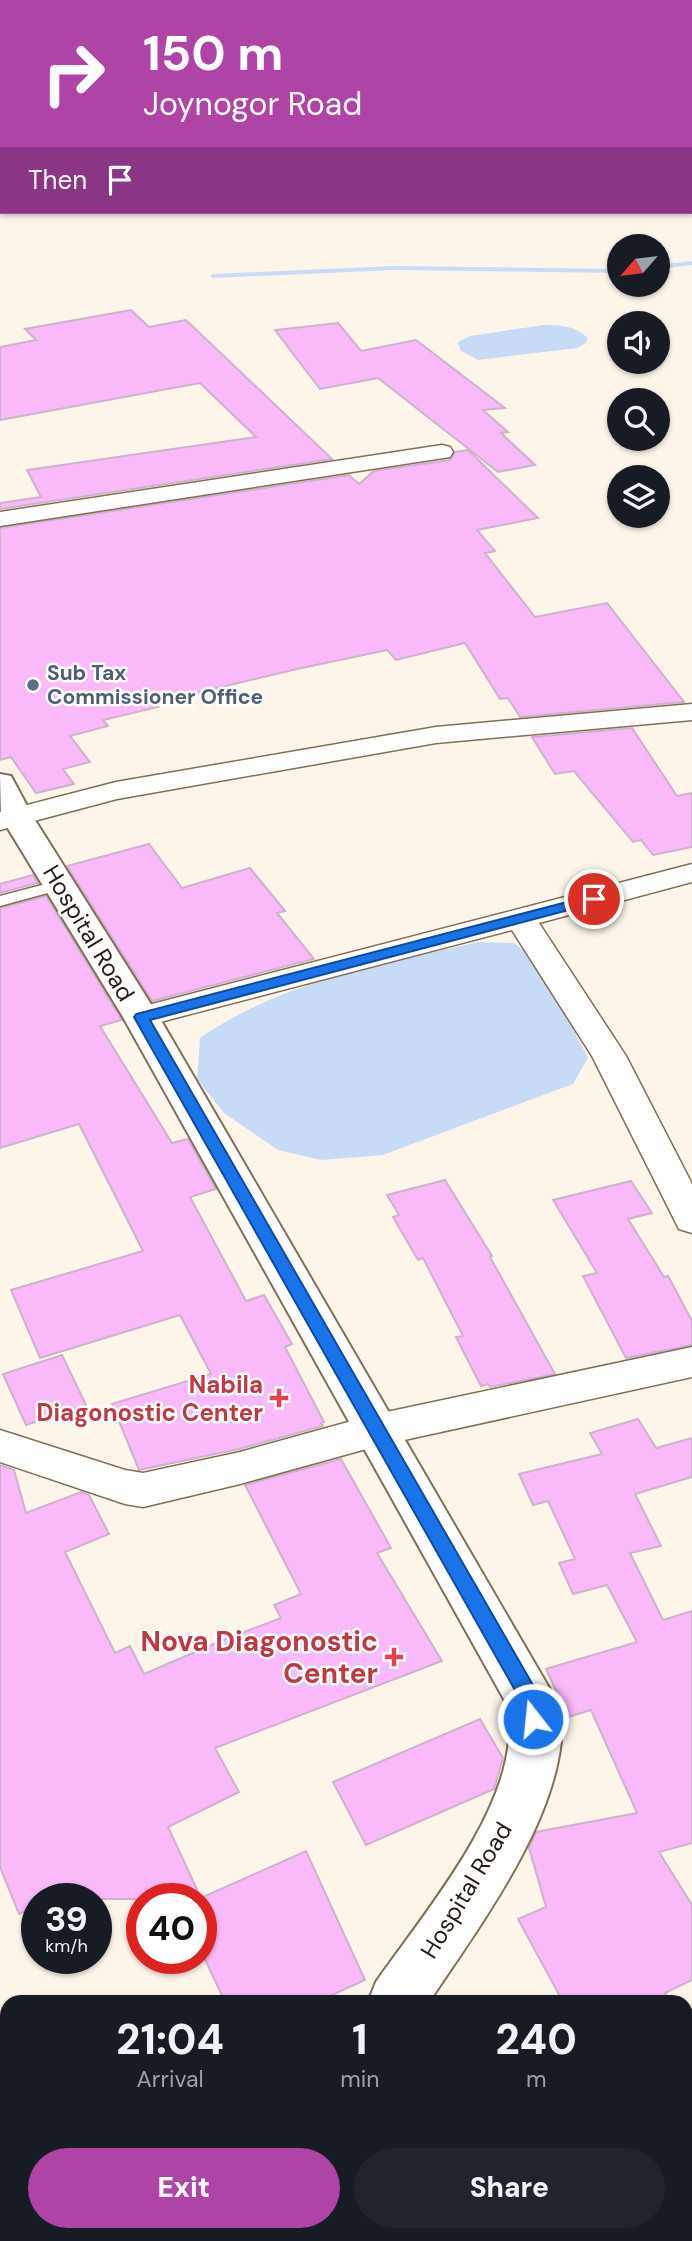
<!DOCTYPE html>
<html lang="en">
<head>
<meta charset="utf-8">
<style>
	:root { --surface:#171b24; --page:#20242c; --text:#f1f3f6; --muted:#9ea1a6; --accent:#ae44a5 }
	body { margin:0; font-family:"DM Sans",sans-serif; background:var(--page); color:var(--text); height:100vh; display:flex; flex-direction:column; font-size:26px; white-space:nowrap }
	* { box-sizing:border-box; margin:0 }
	p { font-size:23px; color:var(--muted) }
	.icon { flex:none; width:38px; height:38px; fill:none; stroke:currentColor; stroke-width:2; stroke-linecap:round; stroke-linejoin:round }
	.map { position:relative; flex:1; overflow:hidden }
	.panel { position:absolute; left:0px; top:1995px; width:693px; height:247px; display:flex; flex-direction:column; background:var(--surface); border-radius:21px 21px 0 0; box-shadow:0 2px 5px #0004 }
	.panel>* { flex:none }
	.guide { position:absolute; left:0px; top:0px; width:693px; height:214px; box-shadow:0 2px 5px #0004; background:#ae44a5; color:#fff; overflow:hidden }
	.needle { width:46px; rotate:242deg }
	.tools { position:absolute; left:607px; top:234px; display:grid; gap:14px }
	.tools a { display:grid; place-items:center; width:63px; height:63px; border-radius:50%; background:var(--surface); box-shadow:0 2px 5px #0004; font-size:35px }
	.speed { position:absolute; left:21px; top:1883px; display:flex; gap:14px; font-size:35px; font-weight:700; text-align:center }
	.speed>* { display:grid; place-content:center; width:91px; height:91px; border-radius:50%; background:var(--surface); box-shadow:0 2px 5px #0004; line-height:1 }
	.speed small { font-size:18px; font-weight:400 }
	.speed .limit { border:10px solid #d22; background:#fff; color:#111 }
	.pin { position:absolute; display:grid; place-items:center; width:60px; height:60px; color:#fff; margin:-30px; border:4px solid #fff; border-radius:50%; box-shadow:0 2px 7px #0007 }
	.me { position:absolute; width:77px; margin:-38px; rotate:344deg; stroke-linejoin:round; filter:drop-shadow(0 0 5px #0008) }
	.turn { display:flex; align-items:center; gap:24px; height:147px; padding:0 28px; font-size:32px }
	.turn .icon { width:91px; height:91px; stroke-width:2.5 }
	.turn b { display:block; font-size:49px; line-height:60px }
	.then { display:flex; align-items:center; height:66px; padding:0 28px; background:#0003; gap:14px; font-size:26px }
	.eta { display:flex; justify-content:space-evenly; align-items:center; height:119px; text-align:center }
	.eta b { font-size:42px; font-weight:800; line-height:49px }
	.action { display:flex; gap:14px; margin-top:auto; padding:14px 28px }
	.action a { flex:1; height:80px; border-radius:42px; background:var(--accent); color:#fff; font-size:28px; font-weight:800; line-height:80px; text-align:center }
	.action a+a { background:var(--page); color:var(--text) }
	.map>svg:first-child { display:block }
</style>
</head>
<body>
<div class="map">
<svg width="692" height="2241" viewBox="0 0 692 2241">
	<rect width="100%" height="100%" fill="#fdf5ea"/>
	<g fill="#c7dbf7">
		<path d="M544 325C562 325 575 326 588 338L586 343 577 348 478 360 460 350 458 342 470 336Z"/>
		<path d="M478 942 514 943 537 959 588 1058 573 1084 383 1155 321 1160 278 1150 224 1113 197 1079 200 1038C282 981 383 964 478 942Z"/>
	</g>
	<g fill="none" stroke-linecap="round" stroke-linejoin="round">
		<g fill="#c7dbf7" fill-rule="evenodd">
			<path d="M692 261V265L658 269V265Z"/>
			<path d="M394 266 620 269V273L394 270 213 278 210 276 213 274Z"/>
		</g>
	</g>
	<g fill="#fab9f8" stroke="#ccb3cb" stroke-width="2">
		<path d="M131 310 149 327 186 320 332 459 0 509V503L41 497 27 470 256 437 200 383 0 420V347L36 340 25 329Z"/>
		<path d="M338 323 361 351 416 340 505 408 483 410 508 432 501 433 535 465 498 472 378 378 320 389 275 330Z"/>
		<path d="M468 450 538 518 477 530 495 551 485 553 535 617 607 603 684 702 520 717 508 698 500 699 465 643 396 660 387 650 297 669 154 703 158 707 103 720 108 726 70 736 90 762 63 769 74 784 36 793 11 757 0 760V528L349 475 359 484 374 471 450 460 455 452Z"/>
		<path d="M632 728 677 796 692 793V847L653 855 641 840 633 842 574 771 555 774 532 737Z"/>
		<path d="M149 844 182 888 250 868 285 911 277 913 314 959 152 1001 67 866Z"/>
		<path d="M33 875 38 883 0 893V884Z"/>
		<path d="M46 896 122 1020 100 1026 172 1143 188 1139 216 1189 190 1197 246 1301 264 1295 292 1344 285 1347 324 1422 321 1423 323 1426 239 1449 139 1470 112 1404 211 1374 180 1315 40 1358 11 1290 143 1251 79 1124 0 1148V908Z"/>
		<path d="M445 1180 492 1256 490 1257 555 1374 490 1387 488 1384 481 1386 456 1337 463 1336 423 1258 418 1260 393 1217 399 1215 387 1195Z"/>
		<path d="M631 1181 652 1213 628 1219 664 1277 668 1276 692 1321V1345L626 1358 583 1276 597 1273 553 1200Z"/>
		<path d="M62 1355 86 1405 26 1425 3 1374Z"/>
		<path d="M638 1419 656 1448 692 1438V1477L635 1494 661 1546 630 1553 663 1620 692 1611V1843L659 1852 692 1905V1980L665 1993 671 2002H563L518 1919 546 1907 529 1848 536 1832 637 1813 591 1710 568 1717 546 1669 637 1642 607 1585 573 1594 559 1563 575 1559 548 1501 533 1505 519 1474 602 1454 590 1433Z"/>
		<path d="M341 1459 391 1548 377 1553 442 1661 215 1748 239 1792 168 1827 201 1898 306 1851 365 1980 317 2002H225L201 1951V1899H37V1906L19 1914 0 1867V1465L14 1470 26 1513 81 1492 89 1495 109 1534 65 1552 115 1653 130 1646 144 1674 223 1640 281 1618 274 1605 301 1594 245 1485Z"/>
		<path d="M480 1719 503 1758 494 1789 366 1845 333 1782Z"/>
	</g>
	<g fill="none" stroke-linecap="round" stroke-linejoin="round">
		<defs>
			<path id="service" d="M61 880 66 882 69 885 66 888 0 906V896Z"/>
			<g id="minor">
				<path d="M96 0H111L112 2H97Z"/>
				<path d="M203 0H230L202 2Z"/>
				<rect x="0" y="15" width="2" height="8"/>
				<path d="M442 445 450 447 453 452 450 457 0 526V512Z"/>
				<path d="M692 704V720L436 743 117 799 0 830V812L116 782 436 727Z"/>
				<path d="M692 864V882L539 923 626 1056 692 1184V1233L679 1229 592 1056 512 930 141 1027 129 1024 124 1017 129 1010Z"/>
				<path d="M692 1347V1377L377 1446 240 1484 143 1507 125 1504 0 1462V1430L125 1470 143 1473 240 1452 377 1414Z"/>
			</g>
			<g id="tertiary">
				<path d="M0 774 11 776 33 817 159 1017 555 1698C558 1712 562 1726 561 1741 552 1830 478 1928 429 2002H368L376 1982C422 1916 503 1821 509 1739 510 1726 507 1714 505 1701L123 1017 1 817Z"/>
				<path d="M211 2235H274L271 2241H208Z"/>
			</g>
		</defs>
		<use href="#service" stroke="#816f56" stroke-width="3"/>
		<use href="#minor" stroke="#816f56" stroke-width="3"/>
		<use href="#tertiary" stroke="#816f56" stroke-width="4"/>
		<use href="#service" fill="#fff" fill-rule="evenodd"/>
		<use href="#minor" fill="#fff" fill-rule="evenodd"/>
		<use href="#tertiary" fill="#fff" fill-rule="evenodd"/>
	</g>
	<path fill="#1a73e8" stroke="#114b97" stroke-width="2" d="M594 895 599 896V902L150 1020 537 1692 543 1719 540 1726 533 1728 525 1726 520 1699 134 1017 136 1014Z"/>
	<circle fill="#5c6f8a" stroke="#fff" stroke-width="2.5" cx="33" cy="685" r="7"/>
	<g fill="#e0444e" stroke="#fff" stroke-width="2.5">
		<path d="M275.5 1387.5h7v7h7v7h-7v7h-7v-7h-7v-7h7z"/>
		<path d="M390.5 1646.5h7v7h7v7h-7v7h-7v-7h-7v-7h7z"/>
	</g>
	<g text-anchor="middle" dominant-baseline="central" stroke-width="5" stroke-linejoin="round" paint-order="stroke">
		<g font-size="21" font-weight="bold" fill="#4e5e75" stroke="#fff" text-anchor="start">
			<text x="47" y="673">Sub Tax<tspan x="47" dy="24">Commissioner Office</tspan></text>
		</g>
		<g font-size="24" fill="#261e14" stroke="#fff">
			<text transform="translate(89 933) rotate(59)">Hospital Road</text>
			<text transform="translate(466 1890) rotate(-59)">Hospital Road</text>
		</g>
		<g font-size="24" font-weight="bold" fill="#be3a42" stroke="#fff" text-anchor="end">
			<text x="263" y="1384">Nabila<tspan x="263" dy="28">Diagonostic Center</tspan></text>
		</g>
		<g font-size="28" font-weight="bold" fill="#be3a42" stroke="#fff" text-anchor="end">
			<text x="378" y="1641">Nova Diagonostic<tspan x="378" dy="32">Center</tspan></text>
		</g>
	</g>
</svg>
<div class="tools">
<a><svg class="needle" viewBox="-14 -14 28 28"><path d="M0-13l5 13h-10z" fill="#e53935"/><path d="M0 13l5-13h-10z" fill="#9ea1a6"/></svg></a>
<a><svg class="icon" aria-label="sound" viewBox="0 0 24 24"><path d="M4 9h4l5-4v14l-5-4H4zM17 9q2 3 0 6"/></svg></a>
<a><svg class="icon" aria-label="search" viewBox="0 0 24 24"><circle cx="10" cy="10" r="6"/><path d="M15 15l6 6"/></svg></a>
<a><svg class="icon" aria-label="layers" viewBox="0 0 24 24"><path d="M12 4l9 5-9 5-9-5zM3 14l9 5 9-5"/></svg></a>
</div>
<div class="speed"><div>39<small>km/h</small></div><div class="limit">40</div></div>
<div class="pin" style="left:594px;top:899px;background:#d93025"><svg class="icon" aria-label="arrive" viewBox="0 0 24 24"><path d="M6 21V4h12l-3 4 3 4H6"/></svg></div>
<svg class="me" style="left:533px;top:1719px" viewBox="-20 -20 40 40"><circle r="17" fill="#1a73e8" stroke="#fff" stroke-width="3"/><path d="M0-11L8 9 0 5-8 9z" fill="#fff"/></svg>
<div class="guide">
<div class="turn"><svg class="icon" aria-label="right" viewBox="0 0 24 24"><path d="M7 20v-9h11M14 6l5 5-5 5"/></svg><div><b>150 m</b>Joynogor Road</div></div>
<div class="then">Then<svg class="icon" aria-label="arrive" viewBox="0 0 24 24"><path d="M6 21V4h12l-3 4 3 4H6"/></svg></div>
</div>
<section class="panel">
<div class="eta">
<div><b>21:04</b><p>Arrival</p></div>
<div><b>1</b><p>min</p></div>
<div><b>240</b><p>m</p></div>
</div>
<div class="action"><a>Exit</a><a>Share</a></div>
</section>
</div>
</body>
</html>
